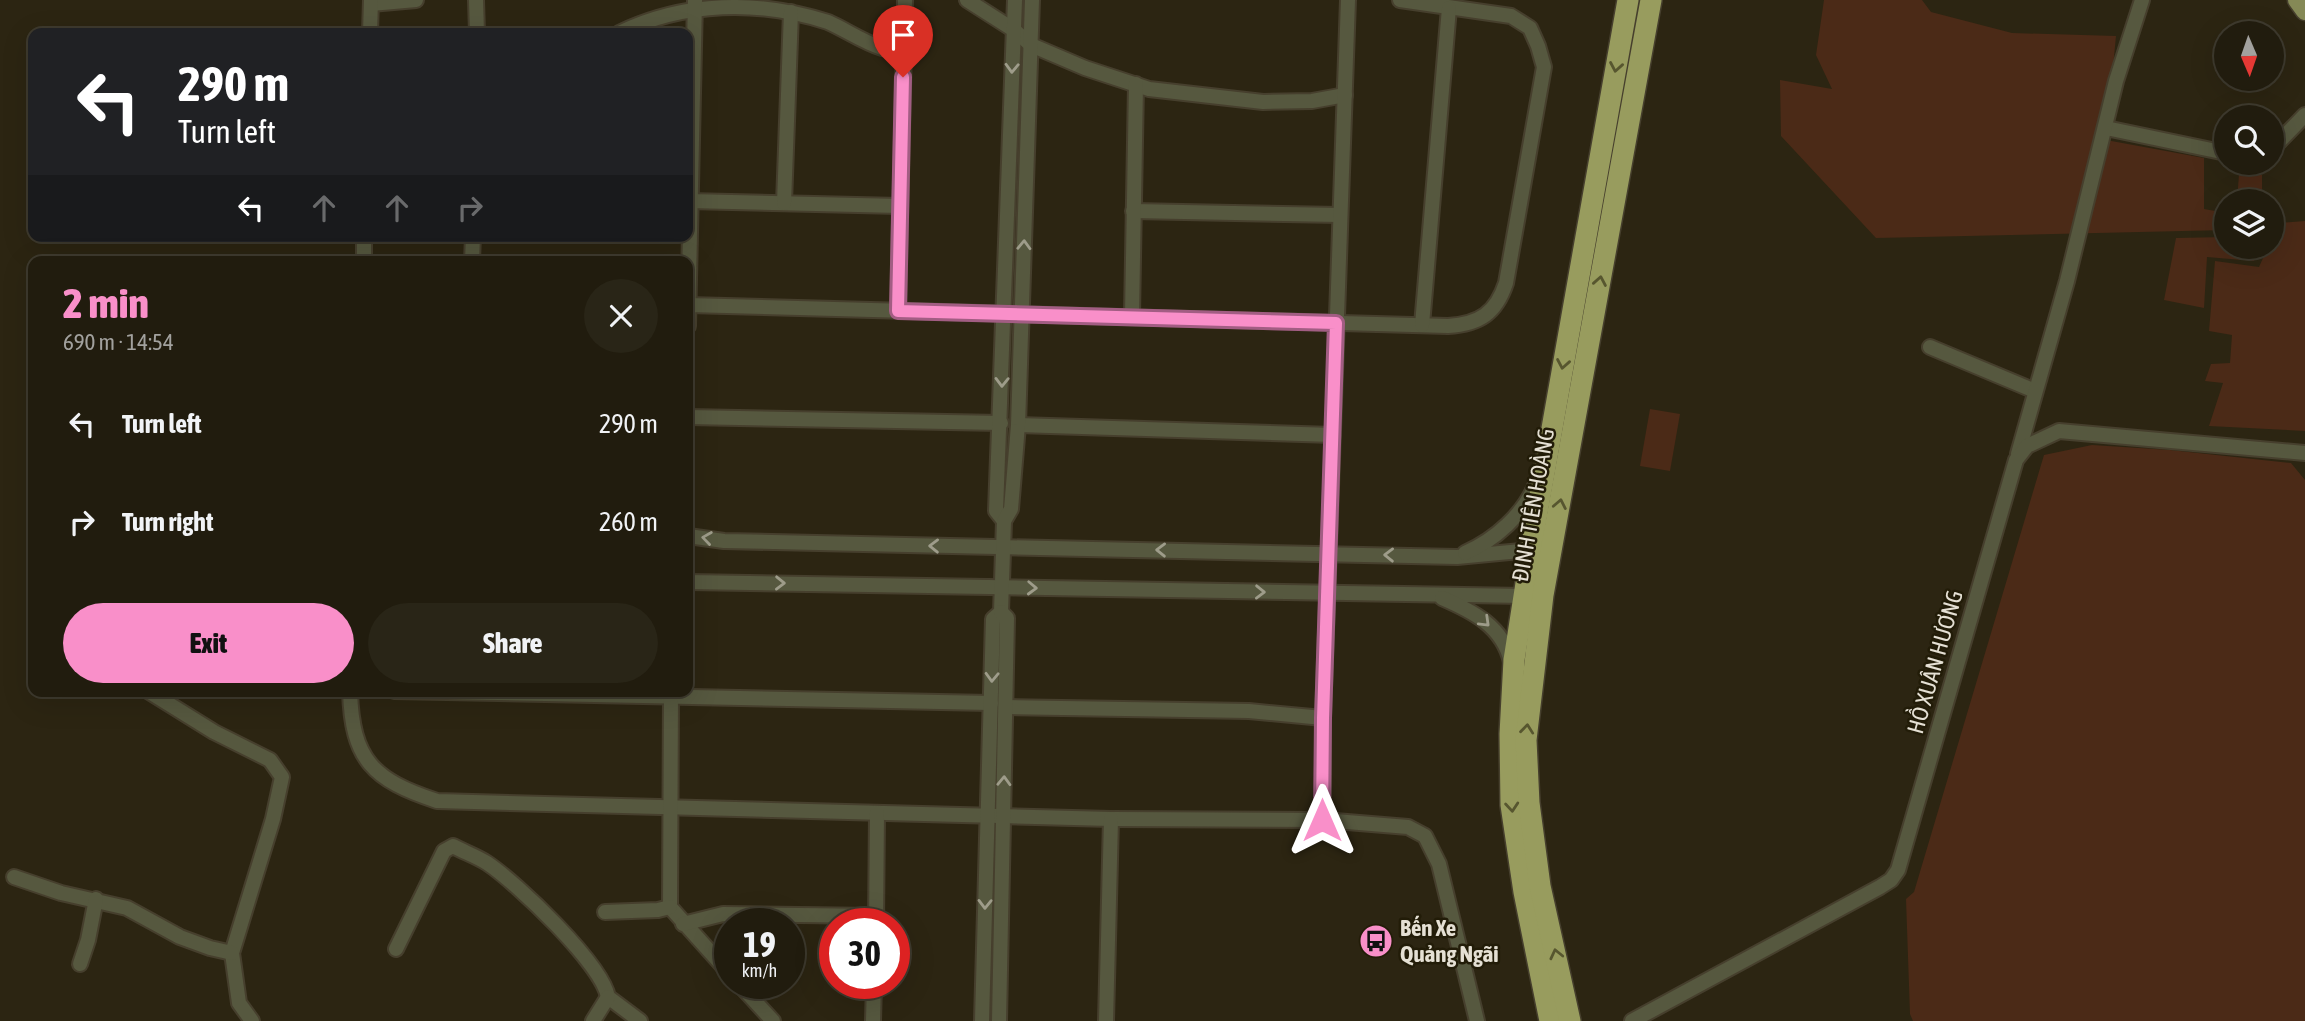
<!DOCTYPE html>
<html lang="en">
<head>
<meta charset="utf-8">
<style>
	:root { --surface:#211c0e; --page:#292517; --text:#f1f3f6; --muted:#a2a19e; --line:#3e3a2e; --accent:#f98fc9 }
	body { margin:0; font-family:"Asap Condensed",sans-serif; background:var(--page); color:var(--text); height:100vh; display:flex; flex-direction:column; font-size:26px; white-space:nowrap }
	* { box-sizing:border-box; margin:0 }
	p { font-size:23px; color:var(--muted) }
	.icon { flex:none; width:38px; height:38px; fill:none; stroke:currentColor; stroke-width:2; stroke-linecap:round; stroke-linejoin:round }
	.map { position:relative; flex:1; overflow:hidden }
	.details { position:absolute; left:28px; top:256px; width:665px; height:441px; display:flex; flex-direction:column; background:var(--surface); border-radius:14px; box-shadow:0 7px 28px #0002,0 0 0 2px var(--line) }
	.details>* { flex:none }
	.top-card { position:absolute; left:28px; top:28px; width:665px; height:214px; border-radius:14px; box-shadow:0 7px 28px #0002,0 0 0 2px var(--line); background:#202124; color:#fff; overflow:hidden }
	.needle { width:46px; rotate:178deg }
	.tools { position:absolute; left:2214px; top:21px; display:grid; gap:14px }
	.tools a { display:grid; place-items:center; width:70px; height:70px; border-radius:50%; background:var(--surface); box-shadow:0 7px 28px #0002,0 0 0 2px var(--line); font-size:35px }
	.speed { position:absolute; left:714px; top:908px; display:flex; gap:14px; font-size:35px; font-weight:700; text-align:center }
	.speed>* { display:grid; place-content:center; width:91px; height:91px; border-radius:50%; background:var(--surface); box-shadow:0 7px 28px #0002,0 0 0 2px var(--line); line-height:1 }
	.speed small { font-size:18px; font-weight:400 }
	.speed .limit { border:10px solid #d22; background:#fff; color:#111 }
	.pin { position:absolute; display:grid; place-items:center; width:60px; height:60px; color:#fff; margin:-72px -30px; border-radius:50% 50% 50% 0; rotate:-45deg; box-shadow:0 0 7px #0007 }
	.pin .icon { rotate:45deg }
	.me { position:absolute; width:77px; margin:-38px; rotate:0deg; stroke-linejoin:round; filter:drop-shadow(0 0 5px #0008) }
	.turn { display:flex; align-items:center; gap:24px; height:147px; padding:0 35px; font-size:32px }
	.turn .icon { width:91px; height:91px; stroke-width:2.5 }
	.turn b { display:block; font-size:49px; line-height:60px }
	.lanes { display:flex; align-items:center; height:66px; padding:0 35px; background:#0003; justify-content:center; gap:35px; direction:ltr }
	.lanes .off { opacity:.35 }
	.round { display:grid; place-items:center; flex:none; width:74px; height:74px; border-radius:37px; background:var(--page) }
	.overview { display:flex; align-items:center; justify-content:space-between; height:119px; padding:0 35px }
	h1 { font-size:42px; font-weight:800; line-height:52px; color:var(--accent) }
	.button { display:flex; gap:14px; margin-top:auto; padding:14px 35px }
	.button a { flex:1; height:80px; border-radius:42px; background:var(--accent); color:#111; font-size:28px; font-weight:800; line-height:80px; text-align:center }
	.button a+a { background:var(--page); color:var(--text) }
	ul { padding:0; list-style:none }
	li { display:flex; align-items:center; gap:21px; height:98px; padding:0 35px }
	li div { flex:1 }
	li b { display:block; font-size:26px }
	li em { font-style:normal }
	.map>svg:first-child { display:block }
</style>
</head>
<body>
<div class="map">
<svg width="2305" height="1021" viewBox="0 0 2305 1021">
	<rect width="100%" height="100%" fill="#2c2512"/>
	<g fill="#4b2a17">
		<path d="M1824 0H1922L1931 12 2012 33 2116 36 2106 140 2204 158V209L2226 213V230L1876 238 1781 136 1780 80 1832 89 1816 55Z"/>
		<path d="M2239 174 2262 175V201H2237Z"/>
		<path d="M2305 221V431L2209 426 2223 383 2205 381 2211 364 2230 363 2232 335 2209 331 2215 261 2259 267 2268 247H2272V238L2278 223Z"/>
		<path d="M2226 237V247H2260L2254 261 2207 257 2204 308 2164 300 2176 238Z"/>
		<path d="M1650 409 1680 414 1670 471 1640 466Z"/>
		<path d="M2092 445 2170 450 2291 463 2305 480V1021H1913L1910 1014 1906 899 1914 892 2044 455Z"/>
	</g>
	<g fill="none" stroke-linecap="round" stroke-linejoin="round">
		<defs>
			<g id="minor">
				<path d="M476 0 477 33"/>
				<path d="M967 0 1014 30 1031 45 1085 68 1149 89 1263 102 1312 101 1345 95"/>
				<path d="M371 4 416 0"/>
				<path d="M370 33 371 0"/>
				<path d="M619 33C685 1 759 0 828 22 846 30 863 42 882 48 888 50 896 50 903 50"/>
				<path d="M2106 128 2226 153"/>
				<path d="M2272 149 2305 115"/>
				<path d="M688 201 900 206"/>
				<path d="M784 203 791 12"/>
				<path d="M1133 211 1340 215"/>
				<path d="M364 261V236"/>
				<path d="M472 261 473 236"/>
				<path d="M688 305 1448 326C1480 324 1496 313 1506 283L1544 67 1538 46 1530 28 1511 16 1400 0"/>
				<path d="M898 311 905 0"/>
				<path d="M1132 316 1136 84"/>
				<path d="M1422 325 1449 8"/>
				<path d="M688 326 695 0"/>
				<path d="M1930 347 2035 391"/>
				<path d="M688 417 1001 423"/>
				<path d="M1018 425 1333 435"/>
				<path d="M2018 454 2067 281 2116 81 2142 0"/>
				<path d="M1004 521 996 511 1015 0"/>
				<path d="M688 536 724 541 1457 557 1532 550"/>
				<path d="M1465 553C1495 540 1524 514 1536 484"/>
				<path d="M688 582 1525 596"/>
				<path d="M1442 598C1472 611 1503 626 1511 662"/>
				<path d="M148 691 214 732 270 760 282 777 273 819 232 953 239 1003 252 1021"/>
				<path d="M350 691C352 760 373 780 437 801L1111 819 1323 820 1408 827 1425 836 1439 864 1477 1021"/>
				<path d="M394 691 991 703"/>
				<path d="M671 691 670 907 730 974"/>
				<path d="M1007 707 1249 711 1323 718"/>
				<path d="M1323 820V718L1348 0"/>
				<path d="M14 877 61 893 127 908 180 937 210 948 232 953"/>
				<path d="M605 912 658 910 670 907"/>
				<path d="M683 924 723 914 876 916"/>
				<path d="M876 924 877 813"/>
				<path d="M396 949 444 851 453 846C464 852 476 856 487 863 517 883 602 964 608 997L640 1021"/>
				<path d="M80 964 88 940 96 899"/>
				<path d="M739 984 773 1021"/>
				<path d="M593 1021 608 997"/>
				<path d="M873 1021 874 984"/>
				<path d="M982 1021 993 619 1001 612 1004 521 1011 509 1018 425 1032 0"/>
				<path d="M999 1021 1007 618 1001 612"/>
				<path d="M1106 1021 1111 819"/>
				<path d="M1632 1021 1880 887 1891 880 1898 870 2016 460 2027 446 2059 431 2305 453"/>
			</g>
			<path id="major" d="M2297 0 2305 11"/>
			<g id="highway">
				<path d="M1550 1021 1524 892 1511 805 1510 734 1514 660 1537 513 1628 0"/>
				<path d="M1570 1021 1540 886 1529 803 1526 740 1543 595 1651 0"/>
			</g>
		</defs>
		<use href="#minor" stroke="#463f2d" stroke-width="18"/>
		<use href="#major" stroke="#463f2d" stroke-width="21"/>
		<use href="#highway" stroke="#463f2d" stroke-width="24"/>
		<use href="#minor" stroke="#56583f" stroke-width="14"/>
		<use href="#major" stroke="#858956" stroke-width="18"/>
		<use href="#highway" stroke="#989c5e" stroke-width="21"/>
	</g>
	<defs><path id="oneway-chevron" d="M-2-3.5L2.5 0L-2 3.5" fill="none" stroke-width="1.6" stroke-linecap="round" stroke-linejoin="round" transform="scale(1.75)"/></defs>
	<g stroke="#57562f">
		<use href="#oneway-chevron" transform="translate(1616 67) rotate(100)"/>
		<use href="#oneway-chevron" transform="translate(1600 281) rotate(-80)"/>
		<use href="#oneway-chevron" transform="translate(1563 364) rotate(100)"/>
		<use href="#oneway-chevron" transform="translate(1560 504) rotate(-79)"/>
		<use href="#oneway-chevron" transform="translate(1527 729) rotate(-84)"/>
		<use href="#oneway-chevron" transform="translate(1512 807) rotate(85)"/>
		<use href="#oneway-chevron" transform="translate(1556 954) rotate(-103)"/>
	</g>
	<g stroke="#9e9c8a">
		<use href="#oneway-chevron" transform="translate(1012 68) rotate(92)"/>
		<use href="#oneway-chevron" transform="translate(1024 245) rotate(-88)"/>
		<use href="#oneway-chevron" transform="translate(1002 382) rotate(91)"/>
		<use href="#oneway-chevron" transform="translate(707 538) rotate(-172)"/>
		<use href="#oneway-chevron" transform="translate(934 546) rotate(-179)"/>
		<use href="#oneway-chevron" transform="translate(1161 550) rotate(-179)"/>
		<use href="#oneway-chevron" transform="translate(1389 555) rotate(-179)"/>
		<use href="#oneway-chevron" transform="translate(780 583) rotate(1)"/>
		<use href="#oneway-chevron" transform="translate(1032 588) rotate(2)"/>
		<use href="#oneway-chevron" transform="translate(1260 592) rotate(1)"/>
		<use href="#oneway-chevron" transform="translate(1485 622) rotate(44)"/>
		<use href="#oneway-chevron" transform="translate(992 677) rotate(92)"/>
		<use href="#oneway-chevron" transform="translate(1004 781) rotate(-88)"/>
		<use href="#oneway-chevron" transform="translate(985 904) rotate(91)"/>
	</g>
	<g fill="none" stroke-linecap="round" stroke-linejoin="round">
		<defs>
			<path id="route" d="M903 77 898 311 1336 323 1323 718 1322 820"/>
		</defs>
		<use href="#route" stroke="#a25d83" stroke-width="18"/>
		<use href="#route" stroke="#f98fc9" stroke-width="12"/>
	</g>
	<defs>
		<symbol id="bus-disc" viewBox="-11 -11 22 22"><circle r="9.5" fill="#f98fc9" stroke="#221c08"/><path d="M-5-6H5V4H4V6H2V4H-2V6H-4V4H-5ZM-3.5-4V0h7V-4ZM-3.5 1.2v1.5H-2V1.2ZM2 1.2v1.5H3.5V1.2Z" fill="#111"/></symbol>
	</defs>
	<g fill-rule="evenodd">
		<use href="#bus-disc" x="1357" y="922" width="38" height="38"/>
	</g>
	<g text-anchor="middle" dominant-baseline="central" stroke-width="5" stroke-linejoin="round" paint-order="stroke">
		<g font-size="23" fill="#e5e0d4" stroke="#221c08">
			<text transform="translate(1533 505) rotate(-80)">ĐINH TIÊN HOÀNG</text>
			<text transform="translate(1935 662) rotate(-74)">HỒ XUÂN HƯƠNG</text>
		</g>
		<g font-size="23" font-weight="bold" fill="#e5e0d4" stroke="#221c08" text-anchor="start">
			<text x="1400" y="928">Bến Xe<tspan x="1400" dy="26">Quảng Ngãi</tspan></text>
		</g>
	</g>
</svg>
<div class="tools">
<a><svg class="needle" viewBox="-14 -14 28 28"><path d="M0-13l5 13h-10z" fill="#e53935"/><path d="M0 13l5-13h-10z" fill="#a2a19e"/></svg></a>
<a><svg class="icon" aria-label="search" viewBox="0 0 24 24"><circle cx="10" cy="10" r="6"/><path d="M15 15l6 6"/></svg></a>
<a><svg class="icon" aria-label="layers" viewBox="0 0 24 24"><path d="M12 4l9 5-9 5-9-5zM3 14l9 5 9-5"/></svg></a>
</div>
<div class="speed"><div>19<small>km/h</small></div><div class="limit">30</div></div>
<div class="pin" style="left:903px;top:77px;background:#d93025"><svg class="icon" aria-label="arrive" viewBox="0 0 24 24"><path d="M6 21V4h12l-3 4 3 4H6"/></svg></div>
<svg class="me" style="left:1322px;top:820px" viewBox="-20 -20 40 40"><path d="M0-17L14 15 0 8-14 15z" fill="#f98fc9" stroke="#fff" stroke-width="4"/></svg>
<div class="top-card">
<div class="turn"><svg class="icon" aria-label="left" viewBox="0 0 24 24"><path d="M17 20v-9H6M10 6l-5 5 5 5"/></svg><div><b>290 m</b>Turn left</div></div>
<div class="lanes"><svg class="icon" aria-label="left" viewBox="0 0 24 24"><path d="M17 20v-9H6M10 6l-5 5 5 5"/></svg><svg class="icon off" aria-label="ahead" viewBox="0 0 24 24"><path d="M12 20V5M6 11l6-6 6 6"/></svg><svg class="icon off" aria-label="ahead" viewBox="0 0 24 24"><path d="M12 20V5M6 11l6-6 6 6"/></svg><svg class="icon off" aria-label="right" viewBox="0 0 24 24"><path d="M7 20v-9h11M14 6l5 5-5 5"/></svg></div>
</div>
<section class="details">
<div class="overview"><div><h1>2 min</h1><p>690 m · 14:54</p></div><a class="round"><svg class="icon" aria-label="close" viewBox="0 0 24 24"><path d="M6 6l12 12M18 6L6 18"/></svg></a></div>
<ul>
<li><svg class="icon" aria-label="left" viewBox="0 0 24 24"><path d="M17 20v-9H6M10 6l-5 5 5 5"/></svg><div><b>Turn left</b></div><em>290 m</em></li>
<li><svg class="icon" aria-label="right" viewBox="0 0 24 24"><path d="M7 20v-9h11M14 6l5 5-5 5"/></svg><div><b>Turn right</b></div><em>260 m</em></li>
</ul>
<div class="button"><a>Exit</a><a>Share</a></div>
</section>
</div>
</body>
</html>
